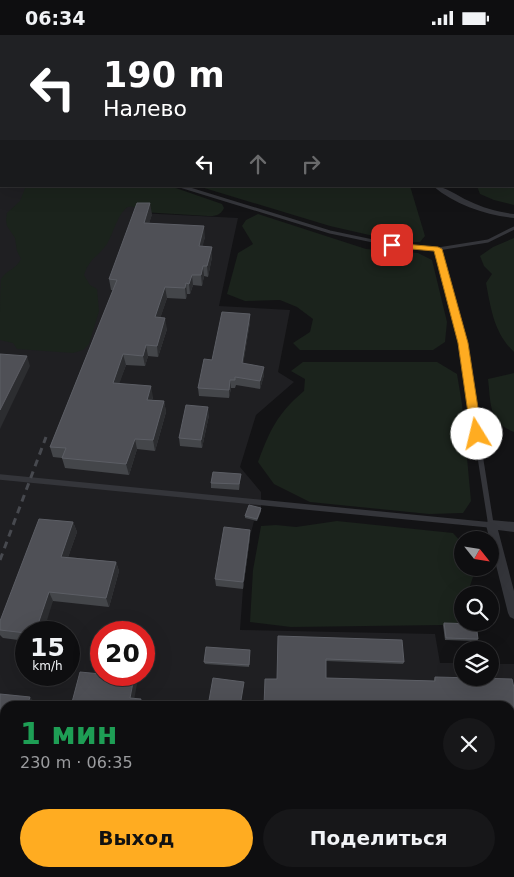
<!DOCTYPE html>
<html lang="ru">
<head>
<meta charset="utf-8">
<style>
	:root { --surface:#0e0e10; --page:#171719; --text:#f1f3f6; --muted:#9b9c9f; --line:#2e2e30; --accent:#ffac21 }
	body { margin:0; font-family:"DejaVu Sans",sans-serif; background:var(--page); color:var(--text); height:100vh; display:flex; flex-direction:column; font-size:19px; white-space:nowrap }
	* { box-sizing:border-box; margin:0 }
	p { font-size:16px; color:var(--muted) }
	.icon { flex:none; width:28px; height:28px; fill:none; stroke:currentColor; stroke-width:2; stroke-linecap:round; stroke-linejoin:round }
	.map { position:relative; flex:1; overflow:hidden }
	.details { position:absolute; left:0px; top:666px; width:515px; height:176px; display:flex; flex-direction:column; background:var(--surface); border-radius:15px 15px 0 0; box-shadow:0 5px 20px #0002,0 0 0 1px var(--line) }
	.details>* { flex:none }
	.hud { position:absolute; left:0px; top:0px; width:515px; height:152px; box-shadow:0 5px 20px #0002,0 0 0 1px var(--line); background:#202124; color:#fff; overflow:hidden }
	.needle { width:32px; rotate:120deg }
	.controls { position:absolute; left:454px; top:496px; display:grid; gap:10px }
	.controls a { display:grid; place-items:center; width:45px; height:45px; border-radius:50%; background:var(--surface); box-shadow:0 5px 20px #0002,0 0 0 1px var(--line); font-size:25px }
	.speed { position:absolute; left:15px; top:586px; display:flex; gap:10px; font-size:25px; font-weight:700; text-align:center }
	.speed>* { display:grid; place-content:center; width:65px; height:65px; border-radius:50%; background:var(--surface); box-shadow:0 5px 20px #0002,0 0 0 1px var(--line); line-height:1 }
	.speed small { font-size:12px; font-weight:400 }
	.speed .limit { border:8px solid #d22; background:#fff; color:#111 }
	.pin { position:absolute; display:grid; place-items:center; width:42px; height:42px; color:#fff; margin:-21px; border-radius:10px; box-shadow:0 2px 8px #0006 }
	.me { position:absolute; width:55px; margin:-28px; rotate:351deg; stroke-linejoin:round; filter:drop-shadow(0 0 4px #0008) }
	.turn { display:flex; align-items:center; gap:18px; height:105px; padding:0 20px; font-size:22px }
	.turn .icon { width:65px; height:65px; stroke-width:2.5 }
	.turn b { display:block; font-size:35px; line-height:42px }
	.lanes { display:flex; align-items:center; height:48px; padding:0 20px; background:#0003; justify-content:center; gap:25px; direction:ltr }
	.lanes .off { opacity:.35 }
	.round { display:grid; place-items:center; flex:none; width:52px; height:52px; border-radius:26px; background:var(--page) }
	.overview { display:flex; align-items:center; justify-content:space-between; height:85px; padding:0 20px }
	h1 { font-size:30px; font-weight:800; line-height:38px; color:#1e9e55 }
	.primary-button { display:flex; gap:10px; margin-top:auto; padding:10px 20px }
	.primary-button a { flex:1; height:58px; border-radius:30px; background:var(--accent); color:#111; font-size:20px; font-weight:800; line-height:58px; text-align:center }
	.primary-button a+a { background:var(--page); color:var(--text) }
	.status { display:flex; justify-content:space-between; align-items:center; height:35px; padding:0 25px; background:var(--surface); direction:ltr }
	.status svg { height:14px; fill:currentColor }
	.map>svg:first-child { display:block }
</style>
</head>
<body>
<div class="status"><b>06:34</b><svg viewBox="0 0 49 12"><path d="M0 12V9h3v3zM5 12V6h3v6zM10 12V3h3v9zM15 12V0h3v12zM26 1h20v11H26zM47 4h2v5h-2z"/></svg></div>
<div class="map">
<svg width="514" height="842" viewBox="0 0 514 842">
	<rect width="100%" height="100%" fill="#131315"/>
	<path fill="#1f1f22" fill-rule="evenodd" d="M0 0 221 1H1V151H148L139 178 238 183 219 271 290 275 278 337 294 347 256 380 240 432 261 457V476L257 486H254L250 502 243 554 240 595 435 599 440 628H462V642H490V629H514V789H510V671H5V838H363V842H0ZM26 598H69V640H26ZM101 598H144V640H101Z"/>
	<g fill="#1b231c">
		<path d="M514 84V170L494 165 480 159 477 151H514Z"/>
		<path d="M26 151H170L222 169 224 173C220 181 215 181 208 181L142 177C138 174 134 170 128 172 119 176 112 201 107 209 97 223 90 222 84 240L90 250 97 254 99 276 89 309 83 315 73 318 17 314 13 308 0 305C0 294 0 250 1 244 7 234 16 235 21 224L17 216 15 203 7 191 6 185 7 178 20 166Z"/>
		<path d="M410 151 425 201 420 207H400L330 191 201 152Z"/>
		<path d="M258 179 366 214 418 218 432 225 447 287 445 307 433 315H300L293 308 310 297 313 284 297 272 280 265 245 266 227 259 238 218 253 209 242 191 246 185Z"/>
		<path d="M514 203V317C494 298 491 274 486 248L492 239 484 231 480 221 493 212Z"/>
		<path d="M303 327H437L457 339 462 369 471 466 463 478 429 479 310 467 274 449 258 427C270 395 277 379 304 356L305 344 291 336Z"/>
		<path d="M514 338V397C488 387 491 368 488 344Z"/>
		<path d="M337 486 453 498 462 508V532L476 533 467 560H462V587L443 590 291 592 250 587 253 535 261 491 276 490 296 492Z"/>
	</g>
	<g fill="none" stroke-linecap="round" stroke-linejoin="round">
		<path stroke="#3a3c41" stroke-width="1" stroke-dasharray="1 2" stroke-linecap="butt" d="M389 0 391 1"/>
		<g stroke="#34353a" stroke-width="3">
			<path d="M180 151 330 197 392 210 438 214 488 206 514 193"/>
			<path d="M438 214 442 230"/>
		</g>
		<path stroke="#34353a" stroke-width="4.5" d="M442 229 463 308 476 390"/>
		<path stroke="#34353a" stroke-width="5.5" d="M0 442 491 490 475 389"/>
		<g fill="#34353a" fill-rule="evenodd">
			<rect x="367" y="0" width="5" height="1"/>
			<path d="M433 151C446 151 457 161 469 166 483 173 498 177 514 179V183C486 180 455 170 433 151Z"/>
			<path d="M491 485 514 487V497L498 495 514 556V584L510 582 508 578 486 490 487 487Z"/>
		</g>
		<path stroke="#47494f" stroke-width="3" stroke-dasharray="7 5.5" stroke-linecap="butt" d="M0 525 46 402"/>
	</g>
	<g fill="#44464a">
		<rect x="47" y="0" width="174" height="1"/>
		<path d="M152 179 149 188 205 202 202 211 212 212V222L208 242 204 241 202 251 193 250 190 259H187L186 264 167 263 160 283 167 294 158 322 148 321 145 331 126 330 119 348 153 362 152 365 164 366 166 377 155 416 137 414 129 440 65 433 62 423 53 422 50 412 113 255H111L109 244Z"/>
		<path d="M250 287 243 329 264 340 260 354 236 350 235 353H231L229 363 199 361 198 353 212 325Z"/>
		<path d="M209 380 202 413 180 411 179 403Z"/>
		<path d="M241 439 239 455 211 453V448Z"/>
		<path d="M261 473V476L257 486 245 483V481Z"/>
		<path d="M73 487 77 497 68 522 116 527 119 536 109 572 53 566 26 598V606L3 603 0 600V586Z"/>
		<path d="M250 502 243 554 216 551 215 544Z"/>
		<path d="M444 588 478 604 477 606 445 605 443 590Z"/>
		<path d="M278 601 404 627 403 629 326 626V643L434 646V644L435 642 514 653V789H510V671L277 644Z"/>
		<path d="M250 615 249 632 205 629 204 627Z"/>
		<path d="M45 838H100L99 842Z"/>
	</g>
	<g fill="#2c2d30">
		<path d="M211 0H221V1H206Z"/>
		<path d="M150 168 152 179 146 199 144 188Z"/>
		<path d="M204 191 205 202 200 222 199 211Z"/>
		<path d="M212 212V222L208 242 207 231Z"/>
		<path d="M203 231 204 241 202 251 201 240Z"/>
		<path d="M192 240 193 250 190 259 189 249Z"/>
		<path d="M186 248 187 259 186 264 185 253Z"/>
		<path d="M165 252 167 263 157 293 155 282Z"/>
		<path d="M250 279V287L242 336V328Z"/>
		<path d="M165 283 167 294 158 322 157 311Z"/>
		<path d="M146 310 148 321 145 331 143 321Z"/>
		<path d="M123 319 126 330 116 358 113 348Z"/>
		<path d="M27 321 30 331 0 394V375Z"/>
		<path d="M264 332V340L260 354V346Z"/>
		<path d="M230 345 231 353 229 363V355Z"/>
		<path d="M151 351 153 362 149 375 147 365Z"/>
		<path d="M164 366 166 377 155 416 153 405Z"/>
		<path d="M208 372 209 380 202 413 201 405Z"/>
		<path d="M135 404 137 414 129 440 126 429Z"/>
		<path d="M73 487 77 497 65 531 61 522Z"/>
		<path d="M250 495V502L243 554V547Z"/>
		<path d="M116 527 119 536 109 572 106 563Z"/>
		<path d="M49 557 53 566 43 598H35Z"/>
		<path d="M134 642 137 649 133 671 130 663Z"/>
		<path d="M30 662 36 669 35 671H27Z"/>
		<path d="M141 664 143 671H139Z"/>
		<path d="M5 739V765L1 776 0 775V754Z"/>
		<path d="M95 838H100L99 842 95 839Z"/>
	</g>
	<g fill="#4f5056" stroke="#5c5e65">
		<path d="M56 0H211L206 1H57Z"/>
		<path d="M137 168H150L144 188 204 191 199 211 212 212 207 231H203L201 240H192L189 249 186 248 185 253 165 252 155 282 165 283 157 311 146 310 143 321 123 319 113 348 151 351 147 365 164 366 153 405 135 404 126 429 62 423 66 413 50 412 117 245 109 244Z"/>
		<path d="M222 277 250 279 242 328 264 332 260 346 235 342V345H230L229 355 198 353 204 324 212 325Z"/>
		<path d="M0 319 27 321 0 375Z"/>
		<path d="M186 370 208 372 201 405 179 403Z"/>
		<path d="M213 437 241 439 239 449 211 448Z"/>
		<path d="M249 470 261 473 257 484 245 481Z"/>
		<path d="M39 484 73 487 61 522 116 527 106 563 49 557 35 598H26L0 595V586Z"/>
		<path d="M224 492 250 495 243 547 215 544Z"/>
		<path d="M444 588 476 589 478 604 446 603Z"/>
		<path d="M278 601 402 605 404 627 326 624V643L435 646V642L512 644 514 653V788H510V671H264L265 644H277Z"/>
		<path d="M206 612 250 615 249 630 204 627Z"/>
		<path d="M80 637 101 639V640L134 642 130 663 141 664 139 671H71Z"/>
		<path d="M213 643 244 647 240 671H208Z"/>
		<path d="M0 659 30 662 27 671H5V739L0 754Z"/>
		<path d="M78 838H95V839Z"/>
		<rect x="186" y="838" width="34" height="4"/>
		<path d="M245 838H364V842H268L245 841Z"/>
	</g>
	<path fill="#ffac21" stroke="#a67015" d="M392 208 438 212 442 214 468 308 482 399 481 402H473L471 399 458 308 434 216 389 212 388 210Z"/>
</svg>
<div class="controls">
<a><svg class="needle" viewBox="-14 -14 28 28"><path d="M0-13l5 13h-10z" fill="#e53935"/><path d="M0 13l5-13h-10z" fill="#9b9c9f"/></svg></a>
<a><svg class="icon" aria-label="search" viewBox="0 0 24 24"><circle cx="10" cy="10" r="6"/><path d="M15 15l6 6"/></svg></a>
<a><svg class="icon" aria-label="layers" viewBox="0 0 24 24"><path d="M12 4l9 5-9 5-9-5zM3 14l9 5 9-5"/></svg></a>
</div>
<div class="speed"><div>15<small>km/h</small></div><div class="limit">20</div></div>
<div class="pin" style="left:392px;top:210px;background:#d93025"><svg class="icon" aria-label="arrive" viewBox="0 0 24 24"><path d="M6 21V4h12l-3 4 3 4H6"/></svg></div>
<svg class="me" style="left:477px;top:399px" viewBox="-20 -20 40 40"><circle r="19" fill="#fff"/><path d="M0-13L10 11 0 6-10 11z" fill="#ffac21"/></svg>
<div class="hud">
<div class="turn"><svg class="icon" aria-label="left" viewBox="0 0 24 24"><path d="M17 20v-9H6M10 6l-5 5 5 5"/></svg><div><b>190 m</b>Налево</div></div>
<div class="lanes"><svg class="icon" aria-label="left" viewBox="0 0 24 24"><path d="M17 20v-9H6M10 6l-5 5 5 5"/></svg><svg class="icon off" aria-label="ahead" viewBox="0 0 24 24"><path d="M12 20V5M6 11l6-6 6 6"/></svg><svg class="icon off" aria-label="right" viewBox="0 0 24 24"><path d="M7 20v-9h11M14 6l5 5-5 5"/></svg></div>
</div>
<section class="details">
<div class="overview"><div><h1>1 мин</h1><p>230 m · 06:35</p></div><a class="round"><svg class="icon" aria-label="close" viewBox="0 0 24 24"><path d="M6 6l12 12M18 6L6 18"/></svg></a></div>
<div class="primary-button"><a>Выход</a><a>Поделиться</a></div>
</section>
</div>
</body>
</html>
